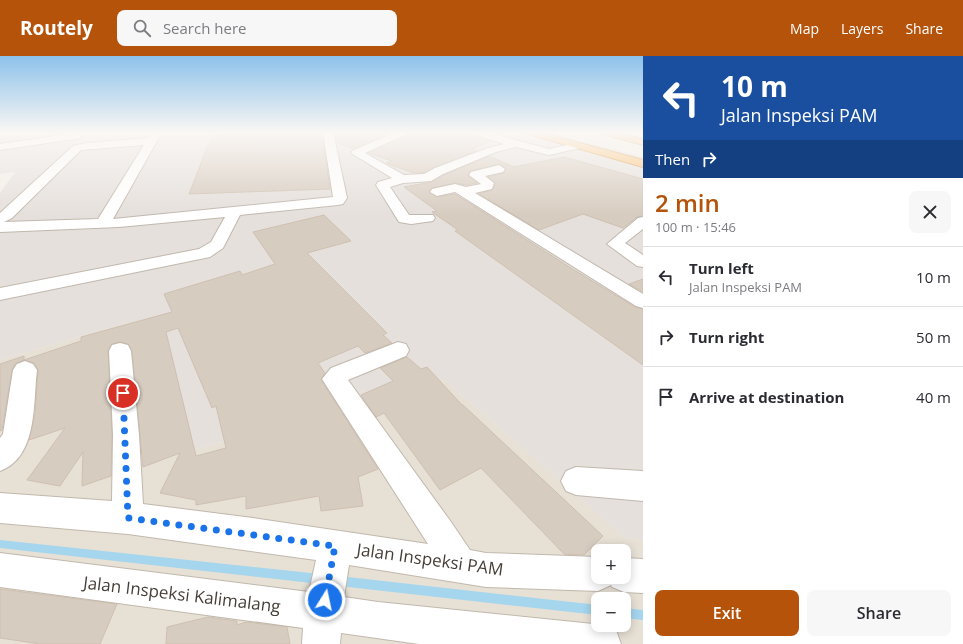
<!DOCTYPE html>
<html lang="en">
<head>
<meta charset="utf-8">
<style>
	:root { --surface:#fff; --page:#f7f7f7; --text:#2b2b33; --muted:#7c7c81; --line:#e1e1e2; --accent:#b45309 }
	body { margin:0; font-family:"Open Sans",sans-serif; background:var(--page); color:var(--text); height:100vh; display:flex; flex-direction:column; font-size:15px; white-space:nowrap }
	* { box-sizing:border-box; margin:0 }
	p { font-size:13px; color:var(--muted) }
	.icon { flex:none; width:22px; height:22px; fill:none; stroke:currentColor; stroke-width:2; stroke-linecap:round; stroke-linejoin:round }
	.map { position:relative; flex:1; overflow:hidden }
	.details { display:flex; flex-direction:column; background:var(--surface); width:320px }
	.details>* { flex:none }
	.banner { background:#1a4fa0; color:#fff; overflow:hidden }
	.fabs { position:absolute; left:591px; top:488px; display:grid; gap:8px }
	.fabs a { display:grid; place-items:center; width:40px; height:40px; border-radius:8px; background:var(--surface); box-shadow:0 2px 10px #0003; font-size:20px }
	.pin { position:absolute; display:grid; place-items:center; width:34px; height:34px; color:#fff; margin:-17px; border:2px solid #fff; border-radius:50%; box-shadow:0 1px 4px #0007 }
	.me { position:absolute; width:44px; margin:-22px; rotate:10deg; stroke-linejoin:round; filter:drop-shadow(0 0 3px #0008) }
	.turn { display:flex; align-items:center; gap:14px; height:84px; padding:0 12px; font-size:18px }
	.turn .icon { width:52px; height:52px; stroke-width:2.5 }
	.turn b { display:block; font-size:28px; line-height:34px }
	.then { display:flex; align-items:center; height:38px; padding:0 12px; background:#0003; gap:8px; font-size:15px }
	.round { display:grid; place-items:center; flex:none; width:42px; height:42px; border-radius:8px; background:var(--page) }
	.headline { display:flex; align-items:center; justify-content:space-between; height:68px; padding:0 12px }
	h1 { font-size:24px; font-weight:600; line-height:30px; color:var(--accent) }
	.primary-button { display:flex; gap:8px; margin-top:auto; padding:8px 12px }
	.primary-button a { flex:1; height:46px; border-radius:8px; background:var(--accent); color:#fff; font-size:16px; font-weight:600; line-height:46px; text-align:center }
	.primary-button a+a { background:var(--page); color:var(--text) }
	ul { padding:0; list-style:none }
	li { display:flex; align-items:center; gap:12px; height:60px; padding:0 12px; border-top:1px solid var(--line) }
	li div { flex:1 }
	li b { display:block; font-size:15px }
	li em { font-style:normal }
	header { display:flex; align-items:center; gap:24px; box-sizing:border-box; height:56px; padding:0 20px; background:var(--accent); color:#fff }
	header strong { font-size:19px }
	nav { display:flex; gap:22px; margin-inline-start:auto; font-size:14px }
	.search { width:280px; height:36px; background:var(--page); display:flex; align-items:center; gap:10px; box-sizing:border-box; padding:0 14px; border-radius:8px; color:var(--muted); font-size:15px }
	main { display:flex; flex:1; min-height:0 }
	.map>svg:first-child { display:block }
</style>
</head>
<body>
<header>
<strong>Routely</strong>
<div class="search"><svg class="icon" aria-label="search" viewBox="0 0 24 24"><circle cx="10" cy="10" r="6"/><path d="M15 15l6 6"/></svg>Search here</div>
<nav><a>Map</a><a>Layers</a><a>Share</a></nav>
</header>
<main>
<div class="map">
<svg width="643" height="588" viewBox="0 0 643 588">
	<rect width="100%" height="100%" fill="#f3eee7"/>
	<g fill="#e7e0d5" fill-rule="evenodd">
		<path d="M0 76H25L22 91 0 94Z"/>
		<path d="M126 267 192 394 445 324 625 482 643 484V588H0V304ZM598 495H624V521H598ZM598 543H624V569H598Z"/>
	</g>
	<path fill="#e5e0dc" d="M25 76H545L643 101V484L625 482 445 324 192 394 126 267 0 304V137L15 116 0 118V94L22 91Z"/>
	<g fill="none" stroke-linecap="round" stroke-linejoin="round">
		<g fill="#a5d6ee" fill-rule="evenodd">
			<path d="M0 484 320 518 323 520 325 523 323 526 320 528 0 492Z"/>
			<path d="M339 520 598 549V559L339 530 336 528 334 525 336 522Z"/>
			<path d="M624 552 643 554V564L624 562Z"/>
		</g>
	</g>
	<g fill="#d7ccc0" stroke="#cfc0b0" fill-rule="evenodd">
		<path d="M244 76H322L330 133 189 138 212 79Z"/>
		<path d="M335 76H391L354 93 337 87Z"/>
		<path d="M412 76H461L490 85 473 93 476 95 424 117H414L388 108 386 107 392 105 368 97Z"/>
		<path d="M489 100 514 111 564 101 643 123V160L637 161 623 172 583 158 539 174 479 138 493 133 495 127 488 121 504 117 506 113 500 108 470 115 468 120 477 127 466 129 455 127 432 132 429 136 437 141 455 138 571 212 635 251 643 253V309L455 175 458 174 432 156 437 155 404 131 432 126 444 119Z"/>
		<path d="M324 159 351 185 307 197 387 277 383 279 392 287 365 297 358 290 318 307 325 317 321 324 378 413 358 421 363 450 321 455 319 440 246 453V440L196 449V444L160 437 180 397 143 411 132 295 128 288 120 286 112 288 108 295 112 379 111 420 82 430 83 396 60 430 27 424 65 372 29 384 35 357 38 314 34 307 24 304 16 307 12 314 2 374 0 375V308L24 300V304L81 285V281L172 256 164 238 240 215 242 219 275 208 253 176ZM178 272 212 352 216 350 226 392 196 400 166 276Z"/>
		<path d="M643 223V236L629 228Z"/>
		<path d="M407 301 421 313 427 311 462 349H463L603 480 584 499 564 498 481 412 440 434 384 357 376 361 361 339 393 325 380 312Z"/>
		<path d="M0 533 117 548 100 588H40L0 582Z"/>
		<path d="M208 561 237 565V569L246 566 287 571 290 588H166L167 571Z"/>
	</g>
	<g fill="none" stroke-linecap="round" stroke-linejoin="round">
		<defs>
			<g id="minor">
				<path d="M152 76H162L113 163 333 141 323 76H333L347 142 343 148 338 149 240 159 223 192 210 201 0 244V232L199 193 211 186 225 161 119 171 0 176V157L73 90 87 87 148 82ZM144 89 98 163 4 166 12 162 81 94Z"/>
				<path d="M396 76H411L365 97 404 119 424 118 435 112 488 92 504 88 469 76H486L549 93 576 87 581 90 580 92 549 99 516 91 496 96 443 118 431 125 403 127 390 131 409 159H433L435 162 433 165 411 168 399 166 376 129 378 126 392 122 351 97 352 95Z"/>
				<path d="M77 77 82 80 81 82 0 94V88Z"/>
				<path d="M499 109 505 113 503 116 485 120 494 127 492 133 475 137 643 238V252L636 250 455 136 437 140 430 136 432 133 455 128 466 131 481 128 469 119 471 116Z"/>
				<path d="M643 161V173L625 187 643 199V211L637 210 607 188 638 162Z"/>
				<path d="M398 286 406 288 409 294 406 300 348 324 451 466 470 494 486 497 598 501V521H624V502L643 503V537L624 536 612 531 611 529 598 535 486 531 349 509 344 541 378 546 603 569 616 574 621 588H419L341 577 340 588H302L303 572 0 531V497L309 536 316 504 128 478 0 467V437L112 445 113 379 109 295 112 289 120 287 128 289 131 295 139 379 143 448 253 462 428 488 322 323 331 312Z"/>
				<path d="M25 305 33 308 37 314C33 347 38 401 0 415V382L3 378 13 314 17 308Z"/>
				<path d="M576 411 643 415V445L576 439 566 435 561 425 566 415Z"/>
			</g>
			<g id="highway">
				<path d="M521 76H539L643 104V111Z"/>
				<path d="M595 76H615L643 83V89Z"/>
			</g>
		</defs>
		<use href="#minor" stroke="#c1b8ad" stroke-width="2"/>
		<use href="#highway" stroke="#d9913b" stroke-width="2"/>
		<use href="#minor" fill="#fff" fill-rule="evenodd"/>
		<use href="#highway" fill="#fabe6b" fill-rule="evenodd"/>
	</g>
	<linearGradient id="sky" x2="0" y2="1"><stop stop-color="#8dc2ea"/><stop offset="0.48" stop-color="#faf7f4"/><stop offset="1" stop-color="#faf7f4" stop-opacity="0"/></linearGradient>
	<rect width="643" height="159" fill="url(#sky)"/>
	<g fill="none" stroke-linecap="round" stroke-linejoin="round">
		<path stroke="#1a73e8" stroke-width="7" stroke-dasharray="0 12.6" d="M123 337 128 462 335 490 325 544"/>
	</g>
	<g text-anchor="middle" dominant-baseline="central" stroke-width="3.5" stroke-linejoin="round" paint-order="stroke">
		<g font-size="17" fill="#463e36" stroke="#fff">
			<text transform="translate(430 503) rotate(8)">Jalan Inspeksi PAM</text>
			<text transform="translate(182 538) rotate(7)">Jalan Inspeksi Kalimalang</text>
		</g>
	</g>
</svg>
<div class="fabs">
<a>+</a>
<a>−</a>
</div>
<div class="pin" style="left:123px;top:337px;background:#d93025"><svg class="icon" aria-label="arrive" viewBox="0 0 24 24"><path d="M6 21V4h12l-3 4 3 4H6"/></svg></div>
<svg class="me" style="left:325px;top:544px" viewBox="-20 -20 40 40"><circle r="17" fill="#1a73e8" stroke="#fff" stroke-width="3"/><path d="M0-11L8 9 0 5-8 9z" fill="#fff"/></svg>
</div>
<section class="details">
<div class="banner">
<div class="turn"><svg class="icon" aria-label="left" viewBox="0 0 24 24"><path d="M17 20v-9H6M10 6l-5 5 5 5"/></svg><div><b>10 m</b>Jalan Inspeksi PAM</div></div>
<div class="then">Then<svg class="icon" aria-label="right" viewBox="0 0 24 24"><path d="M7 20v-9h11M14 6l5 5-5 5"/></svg></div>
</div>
<div class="headline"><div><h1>2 min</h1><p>100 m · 15:46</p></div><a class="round"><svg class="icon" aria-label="close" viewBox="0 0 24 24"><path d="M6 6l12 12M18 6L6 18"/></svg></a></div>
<ul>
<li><svg class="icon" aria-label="left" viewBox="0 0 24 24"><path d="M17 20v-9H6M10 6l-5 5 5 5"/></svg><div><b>Turn left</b><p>Jalan Inspeksi PAM</p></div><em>10 m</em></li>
<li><svg class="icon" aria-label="right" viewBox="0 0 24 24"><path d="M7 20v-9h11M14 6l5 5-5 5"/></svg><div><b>Turn right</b></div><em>50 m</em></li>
<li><svg class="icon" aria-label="arrive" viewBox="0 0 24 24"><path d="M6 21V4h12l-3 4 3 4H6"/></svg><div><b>Arrive at destination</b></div><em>40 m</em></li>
</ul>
<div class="primary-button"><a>Exit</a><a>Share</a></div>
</section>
</main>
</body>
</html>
